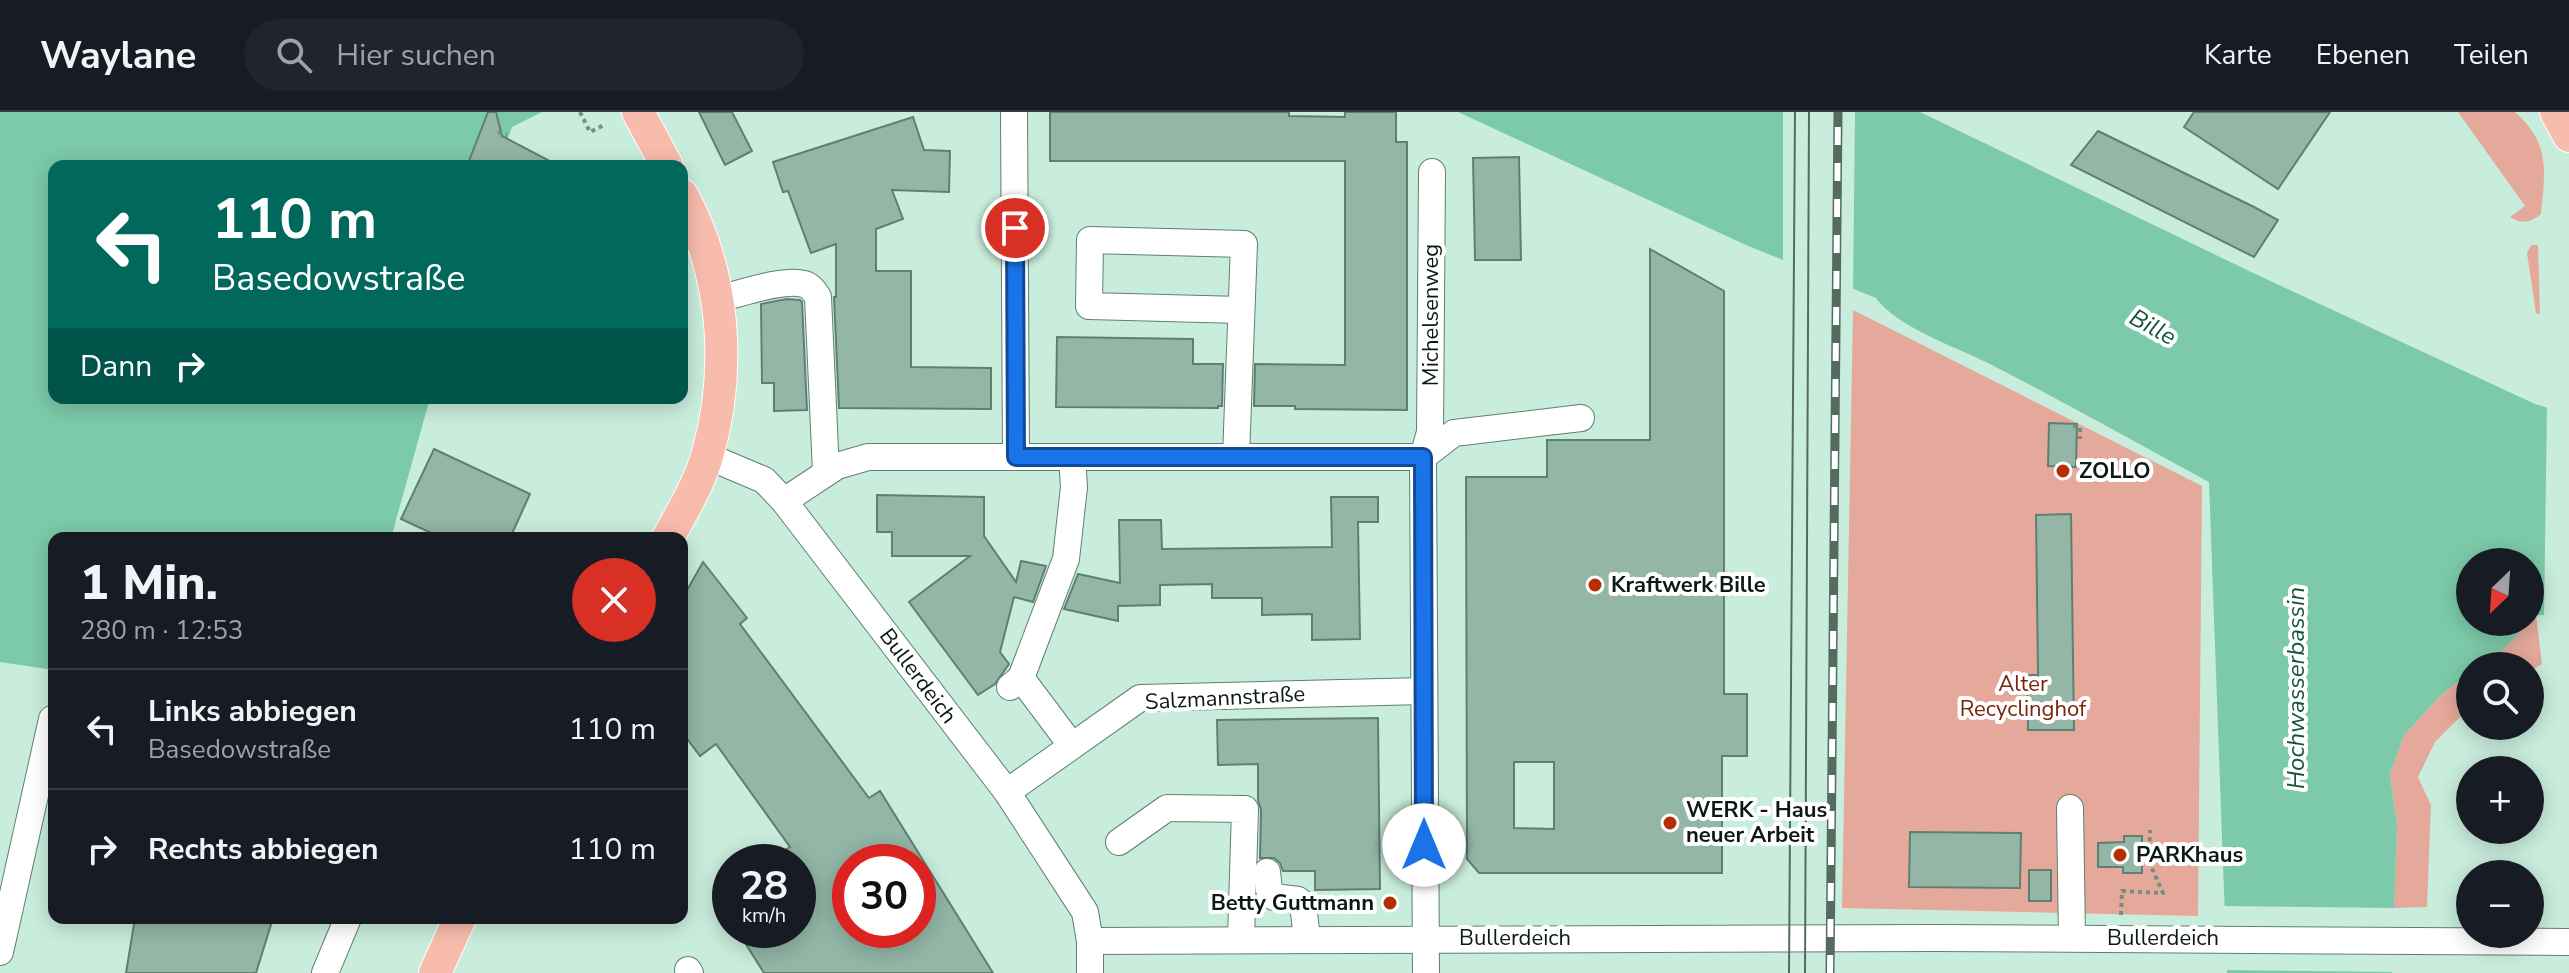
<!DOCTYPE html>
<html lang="de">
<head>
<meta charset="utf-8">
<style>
	:root { --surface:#171b24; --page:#20242c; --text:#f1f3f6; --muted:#9ea1a6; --line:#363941 }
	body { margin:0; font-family:"Nunito Sans",sans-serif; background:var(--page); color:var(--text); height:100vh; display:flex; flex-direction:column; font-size:30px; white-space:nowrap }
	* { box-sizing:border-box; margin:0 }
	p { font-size:26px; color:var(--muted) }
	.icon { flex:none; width:44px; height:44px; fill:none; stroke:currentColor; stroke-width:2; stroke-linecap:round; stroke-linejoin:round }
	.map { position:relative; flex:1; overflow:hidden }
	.panel { position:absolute; left:48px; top:420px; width:640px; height:392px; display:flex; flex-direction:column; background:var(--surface); border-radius:16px; box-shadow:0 4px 20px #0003 }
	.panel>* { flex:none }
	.guide { position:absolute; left:48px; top:48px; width:640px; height:244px; border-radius:16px; box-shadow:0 4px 20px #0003; background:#00695c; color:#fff; overflow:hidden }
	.needle { width:52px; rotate:205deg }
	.buttons { position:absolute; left:2456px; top:436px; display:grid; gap:16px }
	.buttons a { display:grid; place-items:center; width:88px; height:88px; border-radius:50%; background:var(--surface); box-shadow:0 4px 20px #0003; font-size:40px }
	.speed { position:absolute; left:712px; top:732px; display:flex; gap:16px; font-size:40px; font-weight:700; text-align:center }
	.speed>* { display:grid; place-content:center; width:104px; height:104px; border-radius:50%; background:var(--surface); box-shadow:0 4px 20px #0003; line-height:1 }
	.speed small { font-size:20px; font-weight:400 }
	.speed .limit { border:12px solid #d22; background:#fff; color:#111 }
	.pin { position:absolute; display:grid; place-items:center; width:68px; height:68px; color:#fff; margin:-34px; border:4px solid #fff; border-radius:50%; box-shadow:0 2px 8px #0007 }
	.me { position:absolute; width:88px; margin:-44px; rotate:0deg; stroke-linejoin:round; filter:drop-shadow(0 0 6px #0008) }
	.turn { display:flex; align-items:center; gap:28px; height:168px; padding:0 32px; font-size:36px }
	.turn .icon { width:104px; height:104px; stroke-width:2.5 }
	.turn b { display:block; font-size:56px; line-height:68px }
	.then { display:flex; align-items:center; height:76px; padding:0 32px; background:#0003; gap:16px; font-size:30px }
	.round { display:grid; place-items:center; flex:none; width:84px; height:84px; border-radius:42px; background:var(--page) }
	.head { display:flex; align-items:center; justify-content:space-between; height:136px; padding:0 32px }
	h1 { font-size:48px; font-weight:800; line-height:60px }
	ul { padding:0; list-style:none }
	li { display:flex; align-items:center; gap:24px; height:120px; padding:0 32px; border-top:2px solid var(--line) }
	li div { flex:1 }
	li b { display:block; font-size:30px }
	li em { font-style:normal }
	header { display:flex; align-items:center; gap:48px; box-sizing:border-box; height:112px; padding:0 40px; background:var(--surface); border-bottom:2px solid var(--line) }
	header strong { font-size:38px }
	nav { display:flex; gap:44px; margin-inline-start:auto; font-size:28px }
	.search { width:560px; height:72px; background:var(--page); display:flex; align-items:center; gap:20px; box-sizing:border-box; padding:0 28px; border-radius:44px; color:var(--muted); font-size:30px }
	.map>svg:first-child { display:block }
</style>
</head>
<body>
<header>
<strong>Waylane</strong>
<div class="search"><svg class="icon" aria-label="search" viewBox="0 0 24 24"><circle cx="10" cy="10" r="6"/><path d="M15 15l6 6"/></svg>Hier suchen</div>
<nav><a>Karte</a><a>Ebenen</a><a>Teilen</a></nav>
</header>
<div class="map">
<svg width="2569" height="861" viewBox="0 0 2569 861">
	<rect width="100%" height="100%" fill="#c9eddc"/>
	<g fill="#e4a99b">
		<path d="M2458 0H2515C2551 32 2545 59 2541 102 2531 110 2522 113 2510 105L2525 94Z"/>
		<path d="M2531 133H2538L2540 202 2536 201 2527 141Z"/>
		<path d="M1853 198 2202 374 2198 804 1842 796Z"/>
		<path d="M2536 503 2542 552 2530 559V554H2480L2496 543Z"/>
		<path d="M2470 561V595L2435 630 2418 665 2431 693 2427 795 2394 796 2397 713 2390 662 2404 623 2443 581Z"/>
	</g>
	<g fill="#7ccaa9">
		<path d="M0 0H542L512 15 498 54H54V286H430L391 426H54V558L0 550Z"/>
		<path d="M1458 0H1920L2249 159 2535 292 2569 302V504L2537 503 2530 509V450H2470V510H2529C2514 526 2493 554 2470 554V561L2443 581 2404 623 2390 662 2397 713 2392 861H2227L2209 370C2137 331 2065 291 1992 253 1961 237 1896 215 1876 186L1746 133Z"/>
	</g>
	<g fill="#c9eddc">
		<path d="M1783 0H1855L1853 181 1783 153Z"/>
		<path d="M2547 292 2569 298V508H2544Z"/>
		<path d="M2221 794 2398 796 2396 860 2223 858Z"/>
	</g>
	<g fill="#93b6a6" stroke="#5f8071" stroke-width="2" fill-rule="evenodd">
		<path d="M488 0H496L502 24 559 54H467Z"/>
		<path d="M699 0H732L752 39 725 53Z"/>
		<path d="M1050 0H1289V4L1345 5V0H1396V30H1407V298L1295 297V294H1254L1255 252 1345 253V49H1050Z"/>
		<path d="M2194 0H2330L2278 77 2184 15Z"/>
		<path d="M913 5 924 38 950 39 949 80 892 78 903 107 876 117V159H911V255L991 256V297L839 296 834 185H836V132L811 141 788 79 783 80 773 50Z"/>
		<path d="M2098 19 2254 95 2278 108 2254 145 2071 53Z"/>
		<path d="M1519 45 1521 148H1475L1473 46Z"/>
		<path d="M1650 137 1724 179V582H1747V644H1722V761H1479L1467 747 1466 365H1547V328H1650ZM1514 650H1554V717L1514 716Z"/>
		<path d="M787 187 800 188 802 190 807 298 774 299V271H762L761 192Z"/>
		<path d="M1057 225 1193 227V252H1223L1222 294H1218V296L1056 295Z"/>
		<path d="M2049 311 2077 312 2076 355 2048 354Z"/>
		<path d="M434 337 530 382 510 426H442L401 407Z"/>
		<path d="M877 383 984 385V424L1016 470 1021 449 1046 454 1033 490 1014 485 1000 540 1009 552 995 572 978 583 909 490 970 444H892V420H877Z"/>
		<path d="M1331 385H1378V410H1358L1360 527 1312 528V502L1262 503V486H1212V472L1160 473V493L1118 494V509L1064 497 1078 462 1120 471 1119 408H1161L1162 437 1332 435Z"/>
		<path d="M2071 402 2074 618H2028L2027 563H2038L2036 403Z"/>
		<path d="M703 450 747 506 740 512 869 686 880 679 993 861H764L737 818H798V750H765L790 735 716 632 700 644 682 620V487ZM850 750H918V818H850Z"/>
		<path d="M1378 606 1380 777 1315 778V759H1283L1280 751 1274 746H1260L1261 698 1258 688V652L1218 653 1217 608Z"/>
		<path d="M1910 720 2021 721 2020 776 1909 775Z"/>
		<path d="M2124 724H2142V761H2123V755H2098V731L2124 730Z"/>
		<rect x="2029" y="758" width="22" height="31"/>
		<path d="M135 806H273L256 861H126Z"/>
	</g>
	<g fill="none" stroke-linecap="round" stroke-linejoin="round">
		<defs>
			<g id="minor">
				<path d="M1014 0 1016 345"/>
				<path d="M718 187C739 182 784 166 804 172 811 174 814 179 818 185L826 360"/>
				<path d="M707 344 764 368 784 389 1007 680 1085 800 1090 829 1935 826 2569 830"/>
				<path d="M1236 345 1244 132 1090 128 1089 194 1241 198"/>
				<path d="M1423 345 1454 321 1581 306"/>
				<path d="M784 389 837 354 868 345H1423"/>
				<path d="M1021 566 1066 447 1074 375 1072 345"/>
				<path d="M1010 575 1021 566 1072 634"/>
				<path d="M1007 680 1140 586 1424 579"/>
				<path d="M2070 696 2072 826"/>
				<path d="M1119 730 1167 696 1245 697 1241 827"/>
				<path d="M1267 760 1269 778 1274 785 1298 788 1303 792 1307 827"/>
				<path d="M1090 829V861"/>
				<path d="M0 840 52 607"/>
				<path d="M688 858 690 861"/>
				<path d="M325 861 348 806"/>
				<path d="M1426 861 1423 345 1430 320 1432 60"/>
			</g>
			<g id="major">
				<path d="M638 0 667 54"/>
				<path d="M2556 0 2569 24"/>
				<path d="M668 426C682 400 699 372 707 344 732 258 725 162 682 83"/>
				<path d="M435 861 460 806"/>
			</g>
		</defs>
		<use href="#minor" stroke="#5f8071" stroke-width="28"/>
		<use href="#major" stroke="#fff" stroke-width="34"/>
		<g stroke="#748e82" stroke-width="4" stroke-dasharray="4 4" stroke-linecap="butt">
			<path d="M580 0 590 20 604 13"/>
			<path d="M498 20 507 23"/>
			<path d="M2073 314 2080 315V327"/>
			<path d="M2121 803 2122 779 2163 781 2149 750 2150 718"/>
		</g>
		<use href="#minor" stroke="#fff" stroke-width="26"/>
		<use href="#major" stroke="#f8bcad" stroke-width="32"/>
		<g stroke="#556b62" stroke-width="2">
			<path d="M1789 861 1795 0"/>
			<path d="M1805 861 1809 0"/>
		</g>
		<defs>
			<path id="rail" d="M1830 861 1838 0"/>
		</defs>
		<use href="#rail" stroke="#556b62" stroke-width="9"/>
		<use href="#rail" stroke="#fff" stroke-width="6" stroke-dasharray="18" stroke-linecap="butt"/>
	</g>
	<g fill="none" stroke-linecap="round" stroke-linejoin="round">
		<defs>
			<path id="route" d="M1015 116 1016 345H1423L1424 733"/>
		</defs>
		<use href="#route" stroke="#114b97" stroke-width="20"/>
		<use href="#route" stroke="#1a73e8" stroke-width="14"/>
	</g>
	<g fill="#b82e04" stroke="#fff" stroke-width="3">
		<circle cx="2063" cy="359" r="8"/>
		<circle cx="1595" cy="473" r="8"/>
		<circle cx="1670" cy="711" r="8"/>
		<circle cx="2120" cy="743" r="8"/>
		<circle cx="1390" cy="791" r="8"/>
	</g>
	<g text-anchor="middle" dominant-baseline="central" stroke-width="8" stroke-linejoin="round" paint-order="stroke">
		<g font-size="22" fill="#0c1914" stroke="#fff">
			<text transform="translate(1431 203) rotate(-90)">Michelsenweg</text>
			<text transform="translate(918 564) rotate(53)">Bullerdeich</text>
			<text transform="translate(1225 586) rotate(-3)">Salzmannstraße</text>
			<text x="1515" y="826">Bullerdeich</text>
			<text x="2163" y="826">Bullerdeich</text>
		</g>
		<g font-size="22" font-weight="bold" fill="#0c1914" stroke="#fff" text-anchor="start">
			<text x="2079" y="359">ZOLLO</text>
			<text x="1611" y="473">Kraftwerk Bille</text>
			<text x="1686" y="698">WERK - Haus<tspan x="1686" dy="25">neuer Arbeit</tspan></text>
			<text x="2136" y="743">PARKhaus</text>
			<text x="1374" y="791" text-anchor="end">Betty Guttmann</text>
		</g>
		<g font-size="22" fill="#77240f" stroke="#fff">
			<text x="2023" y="572">Alter<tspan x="2023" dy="25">Recyclinghof</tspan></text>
		</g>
		<g font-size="24" font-style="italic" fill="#17543f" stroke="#fff">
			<text transform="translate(2153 215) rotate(29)">Bille</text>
			<text transform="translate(2296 576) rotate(-90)">Hochwasserbassin</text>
		</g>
	</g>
</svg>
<div class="buttons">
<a><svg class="needle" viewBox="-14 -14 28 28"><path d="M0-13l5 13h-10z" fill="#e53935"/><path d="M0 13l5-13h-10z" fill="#9ea1a6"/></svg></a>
<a><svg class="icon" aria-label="search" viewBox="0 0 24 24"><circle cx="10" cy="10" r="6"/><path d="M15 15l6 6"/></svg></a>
<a>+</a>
<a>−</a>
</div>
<div class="speed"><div>28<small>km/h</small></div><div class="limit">30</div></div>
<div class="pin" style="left:1015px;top:116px;background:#d93025"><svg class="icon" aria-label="arrive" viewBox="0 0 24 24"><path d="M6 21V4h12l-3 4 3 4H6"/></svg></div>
<svg class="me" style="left:1424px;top:733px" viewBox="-20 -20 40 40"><circle r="19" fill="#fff"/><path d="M0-13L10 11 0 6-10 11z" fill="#1a73e8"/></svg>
<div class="guide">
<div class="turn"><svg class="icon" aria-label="left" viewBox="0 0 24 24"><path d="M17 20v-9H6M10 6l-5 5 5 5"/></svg><div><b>110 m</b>Basedowstraße</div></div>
<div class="then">Dann<svg class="icon" aria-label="right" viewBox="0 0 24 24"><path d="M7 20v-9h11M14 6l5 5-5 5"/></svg></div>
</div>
<section class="panel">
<div class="head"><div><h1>1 Min.</h1><p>280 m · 12:53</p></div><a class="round" style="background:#d93025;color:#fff"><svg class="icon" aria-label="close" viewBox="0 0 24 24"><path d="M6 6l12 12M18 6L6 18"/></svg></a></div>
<ul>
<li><svg class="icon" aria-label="left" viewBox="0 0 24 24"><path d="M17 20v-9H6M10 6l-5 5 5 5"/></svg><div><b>Links abbiegen</b><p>Basedowstraße</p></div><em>110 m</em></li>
<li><svg class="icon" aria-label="right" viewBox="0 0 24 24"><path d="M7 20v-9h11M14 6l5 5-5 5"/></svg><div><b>Rechts abbiegen</b></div><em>110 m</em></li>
</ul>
</section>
</div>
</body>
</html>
